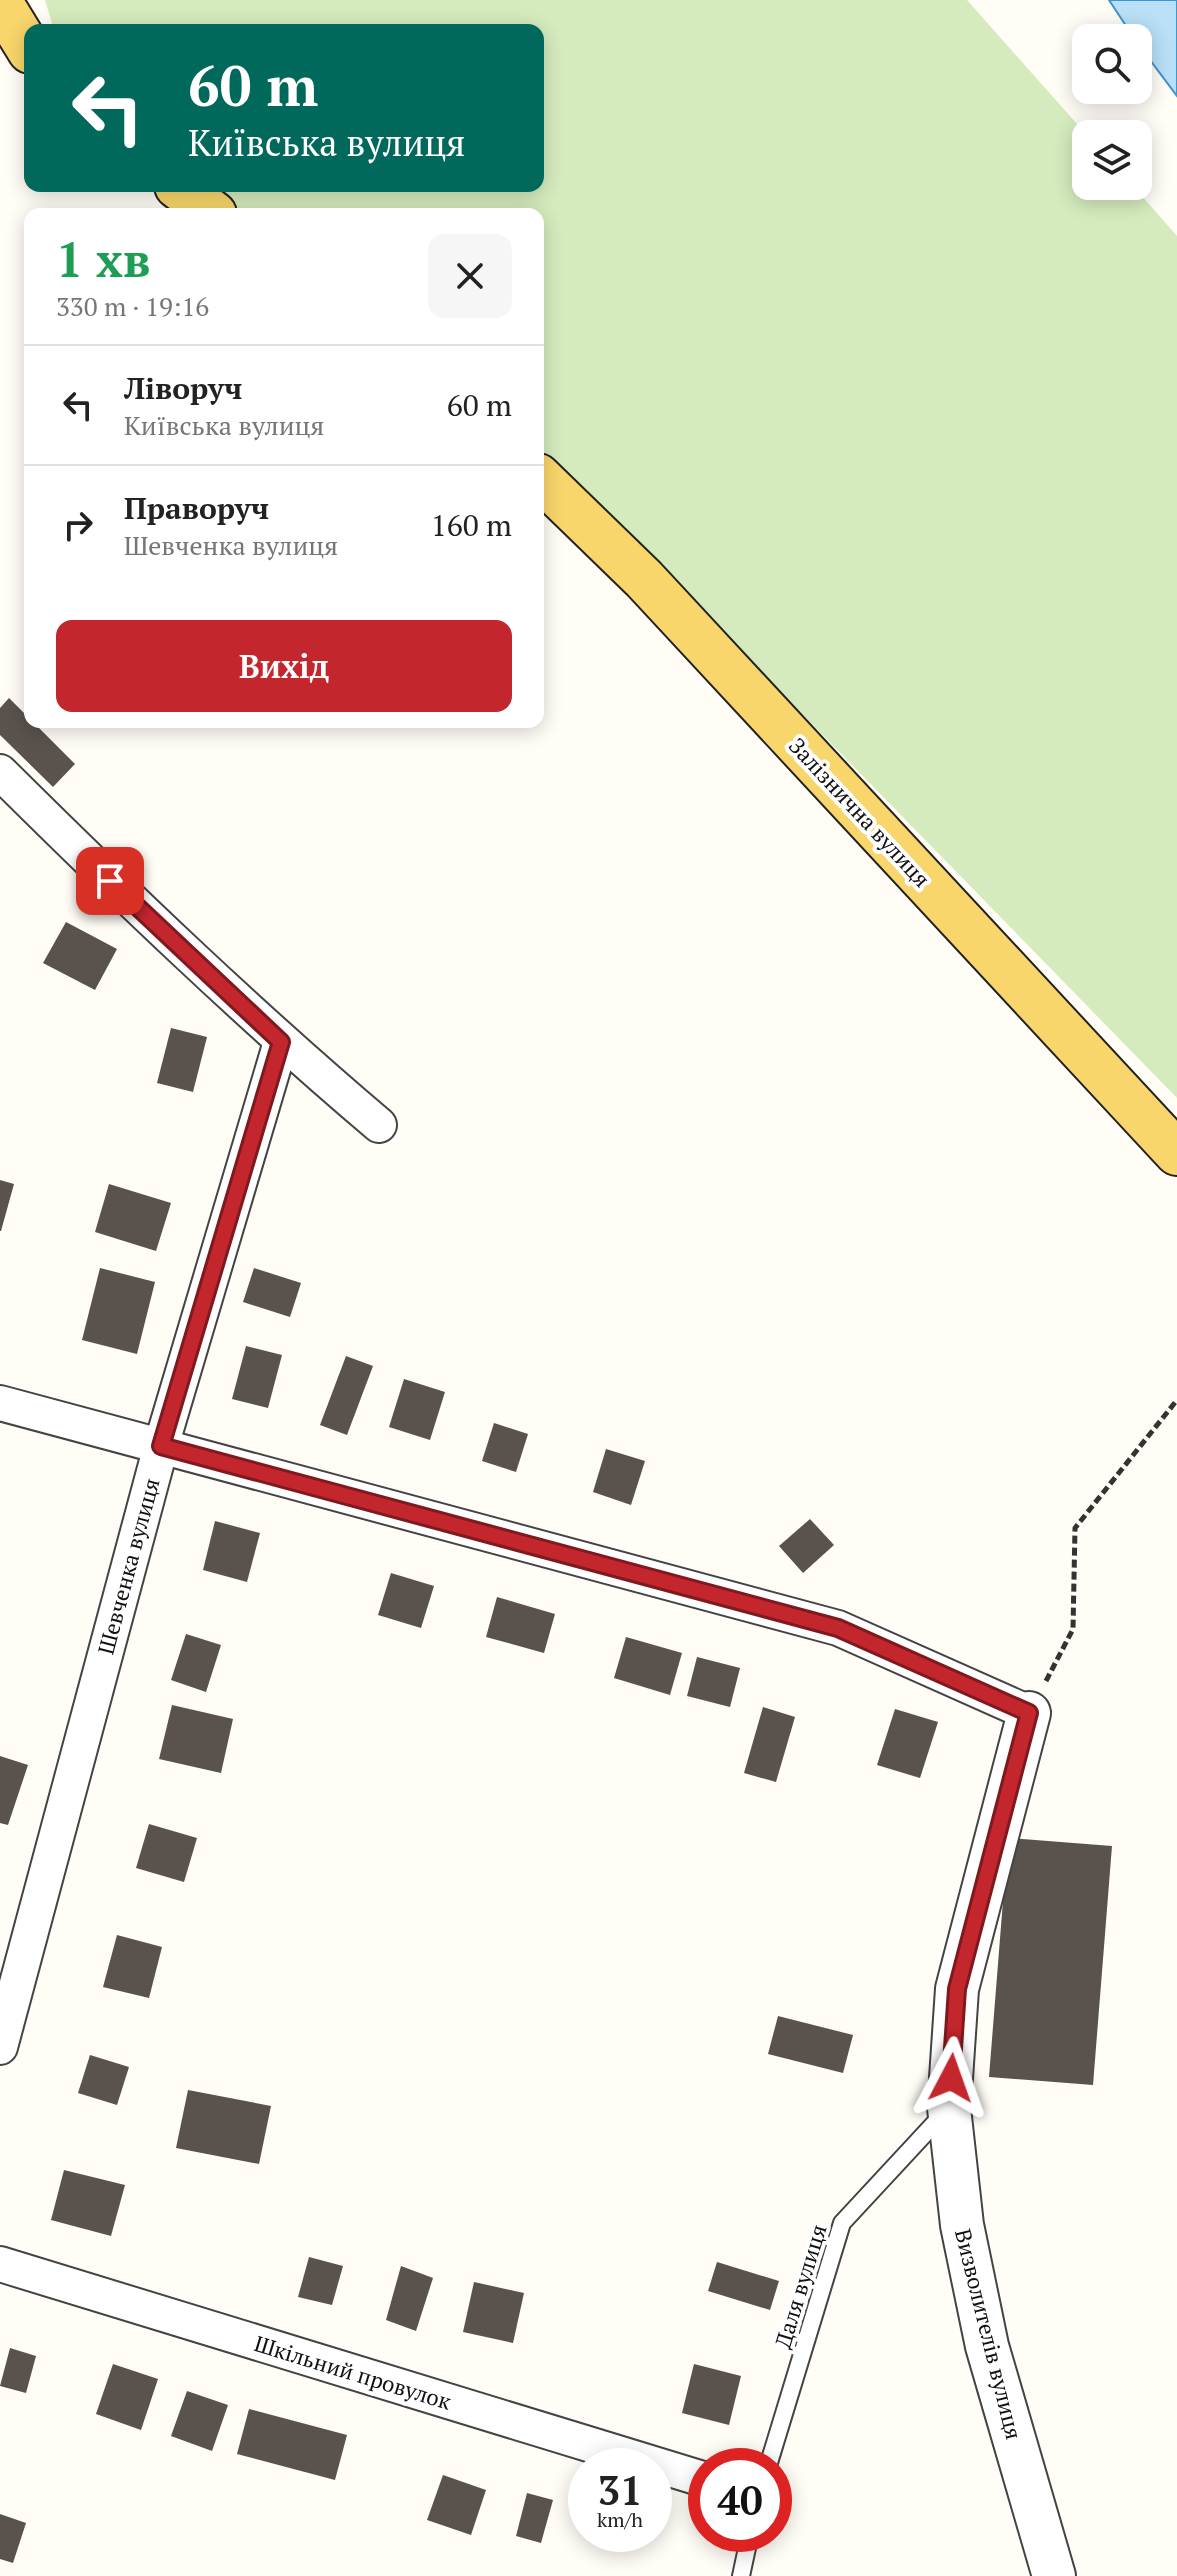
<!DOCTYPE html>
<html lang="uk">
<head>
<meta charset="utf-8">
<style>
	:root { --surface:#fff; --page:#f6f6f6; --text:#222; --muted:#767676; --line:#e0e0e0; --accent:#c4262e }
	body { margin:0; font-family:"PT Serif",serif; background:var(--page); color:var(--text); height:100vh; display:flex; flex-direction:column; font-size:30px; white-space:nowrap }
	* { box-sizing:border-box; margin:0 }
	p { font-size:26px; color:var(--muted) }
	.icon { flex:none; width:44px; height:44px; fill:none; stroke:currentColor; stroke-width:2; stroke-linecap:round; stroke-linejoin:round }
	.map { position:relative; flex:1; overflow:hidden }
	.side { position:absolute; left:24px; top:208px; width:520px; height:520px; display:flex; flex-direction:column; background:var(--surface); border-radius:16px; box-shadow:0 4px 20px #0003 }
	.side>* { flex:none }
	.banner { position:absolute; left:24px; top:24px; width:520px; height:168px; border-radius:16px; box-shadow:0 4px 20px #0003; background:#00695c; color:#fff; overflow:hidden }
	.buttons { position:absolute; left:1072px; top:24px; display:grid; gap:16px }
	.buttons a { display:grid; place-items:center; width:80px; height:80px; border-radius:16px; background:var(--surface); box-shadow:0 4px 20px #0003; font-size:40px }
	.speed { position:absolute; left:568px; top:2448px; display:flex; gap:16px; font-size:40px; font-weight:700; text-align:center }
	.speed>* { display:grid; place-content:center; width:104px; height:104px; border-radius:50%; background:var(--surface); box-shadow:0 4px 20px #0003; line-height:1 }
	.speed small { font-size:20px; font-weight:400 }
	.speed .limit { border:12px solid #d22; background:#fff; color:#111 }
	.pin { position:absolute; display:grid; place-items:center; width:68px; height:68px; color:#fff; margin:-34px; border-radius:16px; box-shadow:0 4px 12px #0006 }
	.me { position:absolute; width:88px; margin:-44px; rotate:4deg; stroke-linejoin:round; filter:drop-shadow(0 0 6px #0008) }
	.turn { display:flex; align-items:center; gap:28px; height:168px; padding:0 32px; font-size:36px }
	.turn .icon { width:104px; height:104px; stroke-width:2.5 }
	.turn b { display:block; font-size:56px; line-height:68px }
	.round { display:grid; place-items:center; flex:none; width:84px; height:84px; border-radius:16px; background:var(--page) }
	.headline { display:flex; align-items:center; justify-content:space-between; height:136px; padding:0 32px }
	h1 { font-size:48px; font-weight:800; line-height:60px; color:#1e9e55 }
	.button { display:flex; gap:16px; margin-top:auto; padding:16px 32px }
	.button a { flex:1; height:92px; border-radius:16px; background:var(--accent); color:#fff; font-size:32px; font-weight:800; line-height:92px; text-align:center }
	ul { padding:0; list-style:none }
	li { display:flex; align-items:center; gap:24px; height:120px; padding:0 32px; border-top:2px solid var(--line) }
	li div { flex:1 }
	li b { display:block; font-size:30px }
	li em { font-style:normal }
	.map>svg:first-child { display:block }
</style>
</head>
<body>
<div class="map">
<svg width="1177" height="2576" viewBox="0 0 1177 2576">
	<rect width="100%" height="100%" fill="#fffdf5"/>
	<path fill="#d5ebbd" d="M45 0H967L1086 134V186H1133L1177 236V1098L575 481 538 450V214H244L209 186H538V30H54Z"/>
	<path fill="#b9e0f7" stroke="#3f96cf" stroke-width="2" d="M1109 0H1177V96L1138 44V38H1134Z"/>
	<g fill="#5a524d">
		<path d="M9 698 75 764 53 787 0 735V708Z"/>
		<path d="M66 922 117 949 95 990 43 963Z"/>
		<path d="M171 1028 207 1037 193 1092 157 1083Z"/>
		<path d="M0 1180 14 1184 1 1231H0Z"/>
		<path d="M109 1184 171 1203 156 1251 95 1232Z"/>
		<path d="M100 1268 155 1282 137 1354 82 1340Z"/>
		<path d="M254 1268 301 1283 290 1317 243 1302Z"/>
		<path d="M246 1346 282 1355 268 1408 232 1399Z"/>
		<path d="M346 1356 373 1366 347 1435 320 1425Z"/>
		<path d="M404 1379 445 1392 430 1440 389 1427Z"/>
		<path d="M494 1423 528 1434 516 1472 482 1461Z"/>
		<path d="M606 1449 645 1461 631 1505 593 1492Z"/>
		<path d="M810 1519 834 1545 803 1573 779 1546Z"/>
		<path d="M215 1521 260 1533 247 1582 203 1570Z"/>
		<path d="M391 1573 434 1586 421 1628 378 1615Z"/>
		<path d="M497 1597 555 1614 544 1653 486 1637Z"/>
		<path d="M186 1634 221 1645 206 1692 171 1680Z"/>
		<path d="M626 1637 682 1653 670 1695 614 1678Z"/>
		<path d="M697 1657 740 1668 730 1707 687 1696Z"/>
		<path d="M172 1705 233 1719 221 1773 159 1759Z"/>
		<path d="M763 1707 795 1717 776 1782 744 1773Z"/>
		<path d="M895 1709 938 1722 920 1778 877 1765Z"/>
		<path d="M0 1756 28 1765 8 1825 0 1823Z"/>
		<path d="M149 1824 197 1838 184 1882 136 1868Z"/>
		<path d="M1008 1838 1112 1846 1093 2085 989 2077Z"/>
		<path d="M117 1935 162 1947 149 1998 103 1987Z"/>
		<path d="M778 2016 853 2035 843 2073 768 2054Z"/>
		<path d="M90 2055 129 2067 117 2105 78 2093Z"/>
		<path d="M188 2090 271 2106 259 2164 176 2148Z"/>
		<path d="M64 2170 125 2185 111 2236 51 2220Z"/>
		<path d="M309 2257 343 2266 332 2305 298 2297Z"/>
		<path d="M717 2262 779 2281 770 2310 708 2291Z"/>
		<path d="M401 2266 433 2278 416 2331 386 2320Z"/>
		<path d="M474 2282 524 2293 513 2343 463 2332Z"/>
		<path d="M10 2348 36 2356 26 2393 0 2386Z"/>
		<path d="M113 2364 158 2379 141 2430 96 2414Z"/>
		<path d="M694 2364 741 2376 729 2425 682 2413Z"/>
		<path d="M187 2391 228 2405 212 2451 171 2436Z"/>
		<path d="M249 2409 347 2435 335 2480 237 2454Z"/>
		<path d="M443 2475 486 2490 471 2535 427 2520Z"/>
		<path d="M527 2493 553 2500 541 2543 516 2536Z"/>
		<path d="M0 2514 26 2523 13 2563 0 2559Z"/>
	</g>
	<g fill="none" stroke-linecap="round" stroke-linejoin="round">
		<defs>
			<g id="service">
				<path d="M768 2466 842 2223 945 2112"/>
				<path d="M741 2576 750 2534"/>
			</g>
			<g id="minor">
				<path d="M0 772C123 894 247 1013 379 1125"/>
				<path d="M0 1403 838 1628 1029 1713"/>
				<path d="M0 2047 161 1446 281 1042"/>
				<path d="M0 2264 706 2480"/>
			</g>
			<path id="tertiary" d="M1029 1713 957 1989 949 2108 962 2225 987 2346 1054 2576"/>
			<g id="primary">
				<path d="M0 2 30 51"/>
				<path d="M177 186 214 214"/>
				<path d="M538 476 644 579 1177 1153"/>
			</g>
		</defs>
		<use href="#service" stroke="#444" stroke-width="20"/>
		<use href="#minor" stroke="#444" stroke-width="38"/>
		<use href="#tertiary" stroke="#444" stroke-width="46"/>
		<use href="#primary" stroke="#222" stroke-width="48"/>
		<path stroke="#333" stroke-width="5" stroke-dasharray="8 4" stroke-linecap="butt" d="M1046 1681 1073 1629 1075 1528 1177 1400"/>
		<use href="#service" stroke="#fff" stroke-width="16"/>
		<use href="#minor" stroke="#fff" stroke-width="34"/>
		<use href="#tertiary" stroke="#fff" stroke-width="42"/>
		<use href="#primary" stroke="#f9d66b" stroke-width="44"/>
	</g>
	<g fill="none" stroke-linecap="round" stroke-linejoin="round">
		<defs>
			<path id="route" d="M110 881 281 1042 161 1446 838 1628 1029 1713 957 1989 951 2078"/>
		</defs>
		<use href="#route" stroke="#7f191e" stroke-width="20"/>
		<use href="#route" stroke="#c4262e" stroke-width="14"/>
	</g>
	<g text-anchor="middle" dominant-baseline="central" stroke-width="8" stroke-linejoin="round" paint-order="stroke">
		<g font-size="22" fill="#111" stroke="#fff">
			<text transform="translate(860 812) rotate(47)">Залізнична вулиця</text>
			<text transform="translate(128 1566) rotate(-75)">Шевченка вулиця</text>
			<text transform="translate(800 2286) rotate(-73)">Даля вулиця</text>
			<text transform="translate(989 2334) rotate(76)">Визволителів вулиця</text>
			<text transform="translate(353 2372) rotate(17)">Шкільний провулок</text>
		</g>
	</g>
</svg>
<div class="buttons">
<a><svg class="icon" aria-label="search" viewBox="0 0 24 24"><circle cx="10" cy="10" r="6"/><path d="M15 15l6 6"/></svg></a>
<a><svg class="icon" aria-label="layers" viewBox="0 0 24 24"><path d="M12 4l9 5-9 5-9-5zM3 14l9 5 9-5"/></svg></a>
</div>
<div class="speed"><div>31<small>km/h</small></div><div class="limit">40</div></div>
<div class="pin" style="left:110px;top:881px;background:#d93025"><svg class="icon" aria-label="arrive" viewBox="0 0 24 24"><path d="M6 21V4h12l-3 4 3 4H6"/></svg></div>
<svg class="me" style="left:951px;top:2078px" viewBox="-20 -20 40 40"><path d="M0-17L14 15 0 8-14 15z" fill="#c4262e" stroke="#fff" stroke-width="4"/></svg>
<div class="banner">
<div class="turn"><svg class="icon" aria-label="left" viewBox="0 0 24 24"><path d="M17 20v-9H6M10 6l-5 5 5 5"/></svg><div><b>60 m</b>Київська вулиця</div></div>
</div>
<section class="side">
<div class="headline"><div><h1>1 хв</h1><p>330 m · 19:16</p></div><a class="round"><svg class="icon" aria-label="close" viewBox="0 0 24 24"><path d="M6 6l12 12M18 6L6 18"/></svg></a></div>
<ul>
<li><svg class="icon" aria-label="left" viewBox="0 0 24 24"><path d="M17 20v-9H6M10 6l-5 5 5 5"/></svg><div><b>Ліворуч</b><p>Київська вулиця</p></div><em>60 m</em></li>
<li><svg class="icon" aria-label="right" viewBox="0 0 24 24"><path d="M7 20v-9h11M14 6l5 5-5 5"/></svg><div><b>Праворуч</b><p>Шевченка вулиця</p></div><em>160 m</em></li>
</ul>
<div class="button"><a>Вихід</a></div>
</section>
</div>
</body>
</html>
